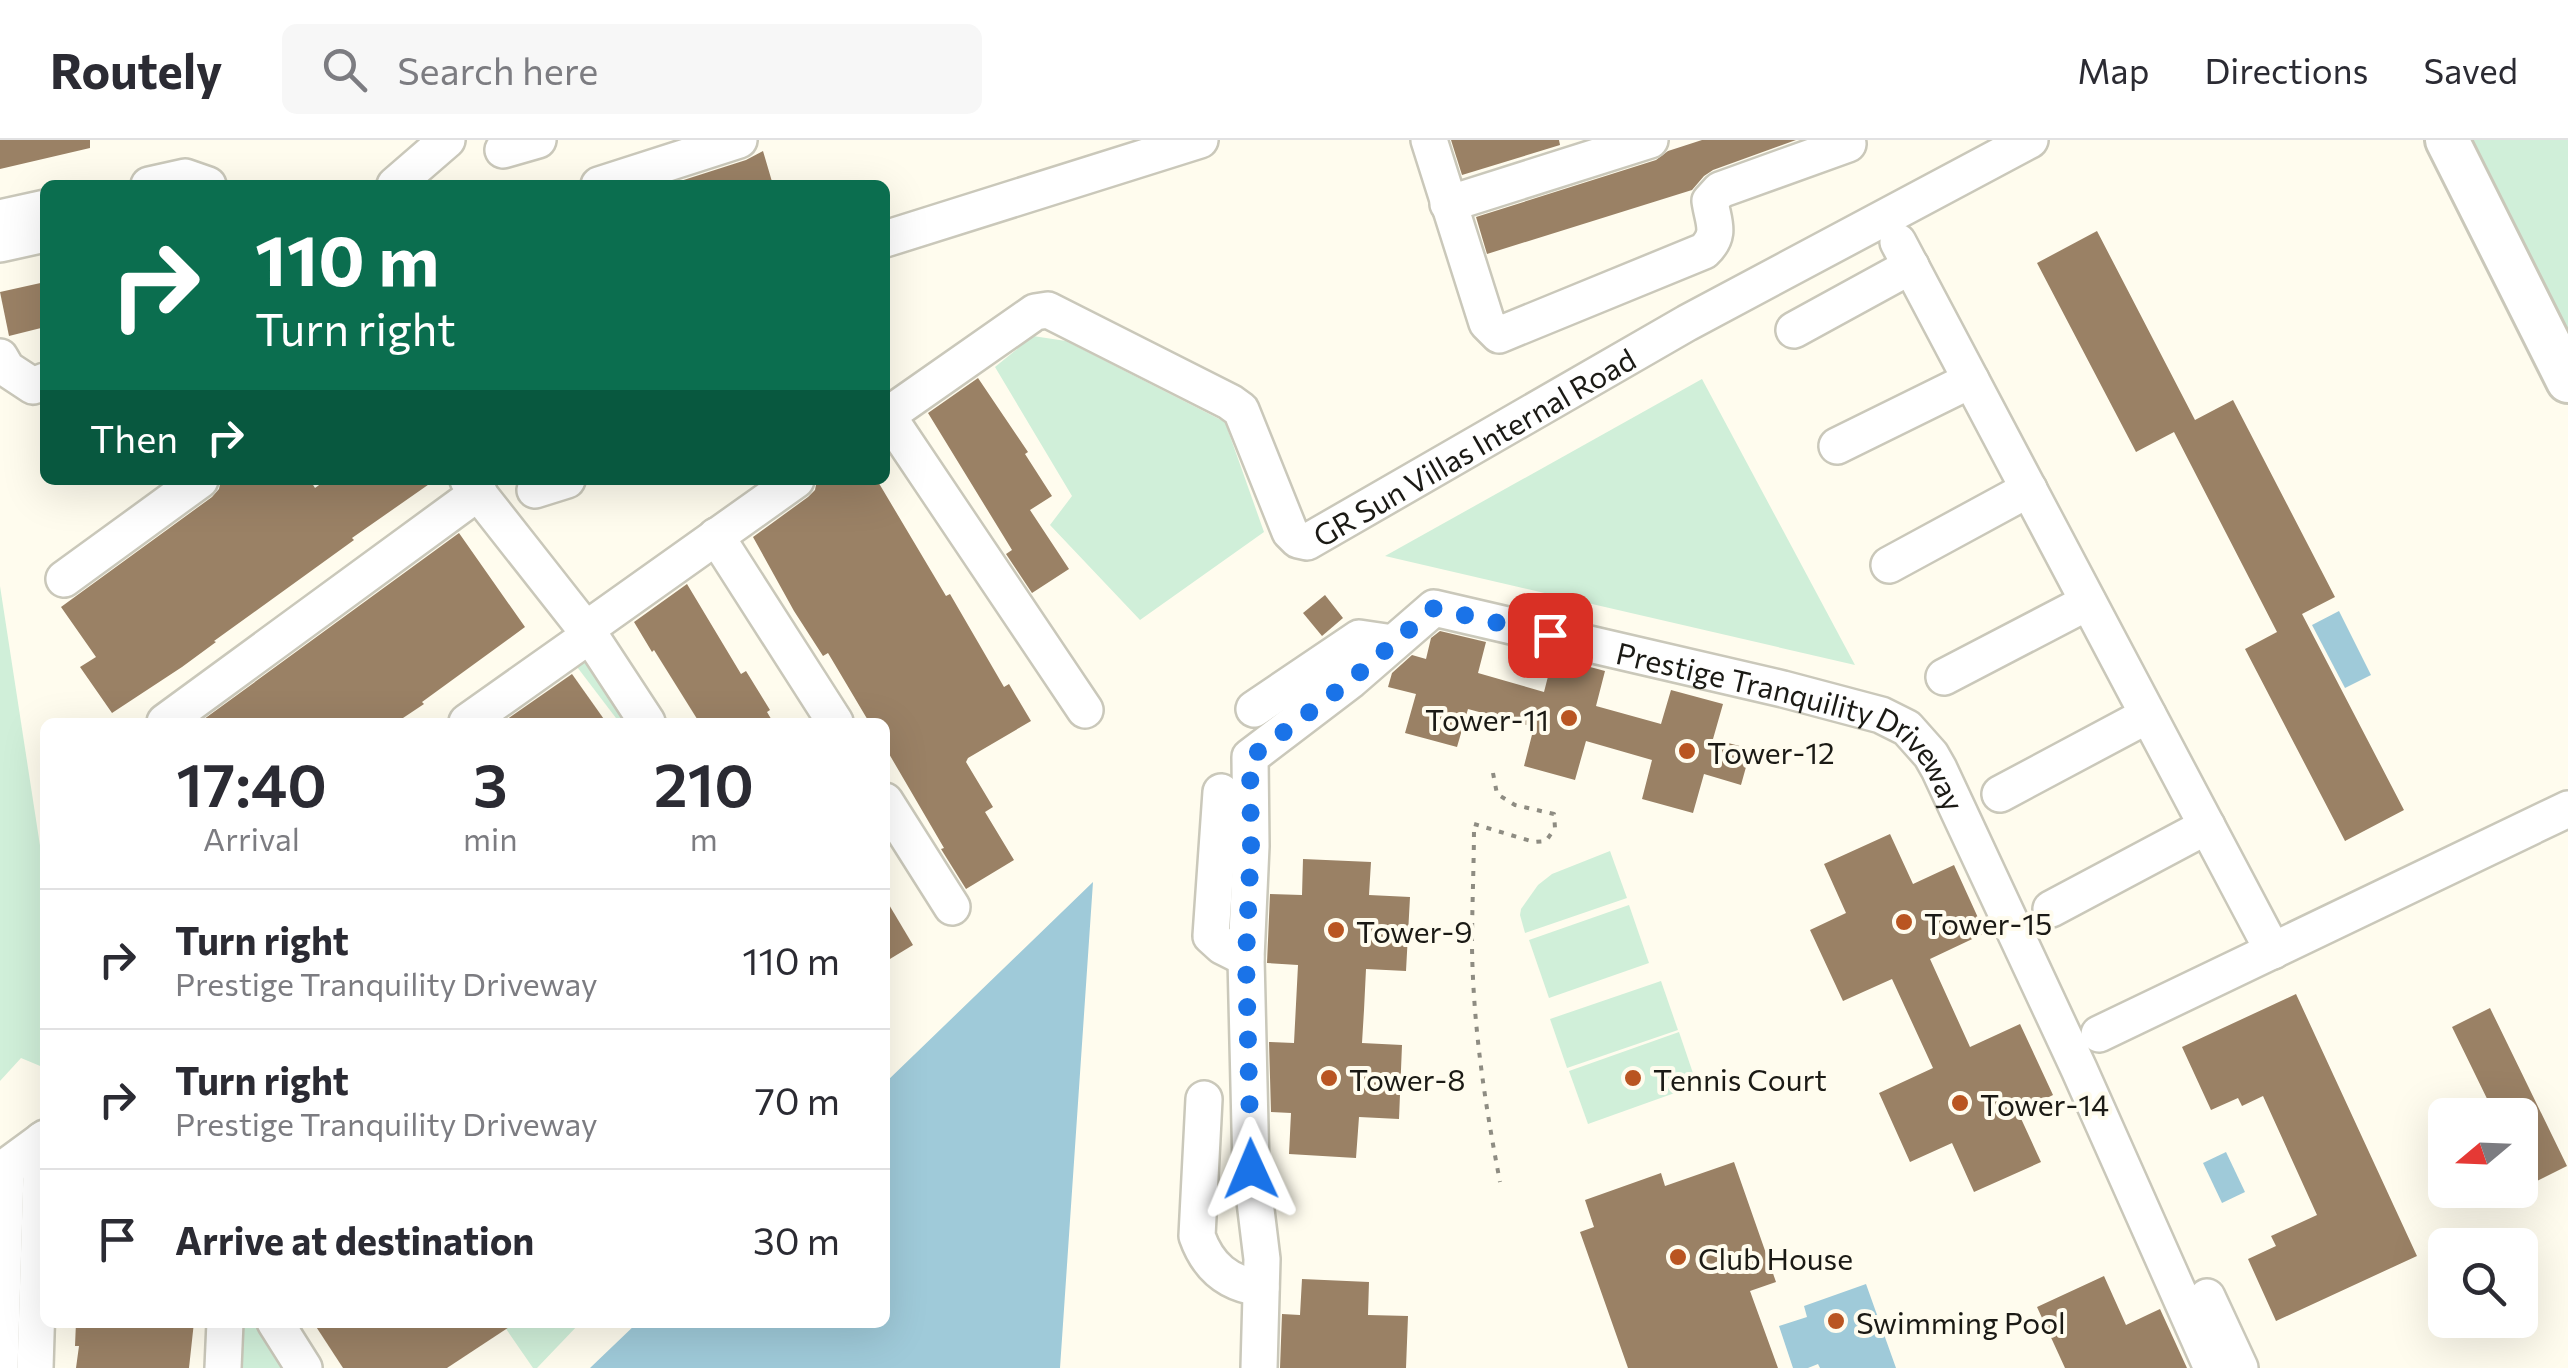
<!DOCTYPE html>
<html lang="en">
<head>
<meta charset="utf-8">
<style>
	:root { --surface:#fff; --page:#f7f7f7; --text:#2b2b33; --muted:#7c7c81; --line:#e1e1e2 }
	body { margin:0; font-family:Commissioner,sans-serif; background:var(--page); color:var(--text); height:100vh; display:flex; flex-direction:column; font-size:38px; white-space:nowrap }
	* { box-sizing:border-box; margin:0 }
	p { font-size:32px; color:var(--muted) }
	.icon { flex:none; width:55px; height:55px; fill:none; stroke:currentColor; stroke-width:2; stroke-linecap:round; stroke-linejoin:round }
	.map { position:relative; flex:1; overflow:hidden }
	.details { position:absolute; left:40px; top:578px; width:850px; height:610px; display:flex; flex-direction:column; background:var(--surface); border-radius:15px; box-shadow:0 10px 40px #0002 }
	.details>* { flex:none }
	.hud { position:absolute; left:40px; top:40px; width:850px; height:305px; border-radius:15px; box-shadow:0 10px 40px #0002; background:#0b6e4f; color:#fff; overflow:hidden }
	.needle { width:65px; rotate:251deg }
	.buttons { position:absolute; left:2428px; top:958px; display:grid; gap:20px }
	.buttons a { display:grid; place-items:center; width:110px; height:110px; border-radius:15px; background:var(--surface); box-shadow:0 10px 40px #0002; font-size:50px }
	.pin { position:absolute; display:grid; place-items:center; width:85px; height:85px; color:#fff; margin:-42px; border-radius:20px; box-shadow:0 5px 15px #0006 }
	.me { position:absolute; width:110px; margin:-55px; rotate:359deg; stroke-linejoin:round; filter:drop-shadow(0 0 8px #0008) }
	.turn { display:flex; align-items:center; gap:35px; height:210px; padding:0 50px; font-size:45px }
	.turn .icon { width:130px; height:130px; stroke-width:2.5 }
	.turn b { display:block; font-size:70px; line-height:85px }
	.then { display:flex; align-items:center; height:95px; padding:0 50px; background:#0003; gap:20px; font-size:38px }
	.eta { display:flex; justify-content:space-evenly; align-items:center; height:170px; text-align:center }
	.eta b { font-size:60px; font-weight:600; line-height:70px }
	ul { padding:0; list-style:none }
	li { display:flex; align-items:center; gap:30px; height:140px; padding:0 50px; border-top:2px solid var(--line) }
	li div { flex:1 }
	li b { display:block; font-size:38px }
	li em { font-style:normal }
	header { display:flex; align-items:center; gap:60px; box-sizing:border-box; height:140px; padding:0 50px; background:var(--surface); border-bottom:2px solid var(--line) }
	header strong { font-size:48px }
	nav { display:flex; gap:55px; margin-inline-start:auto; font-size:35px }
	.search { width:700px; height:90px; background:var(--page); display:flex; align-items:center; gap:25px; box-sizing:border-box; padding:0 35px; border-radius:15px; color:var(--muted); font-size:38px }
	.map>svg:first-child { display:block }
</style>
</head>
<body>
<header>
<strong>Routely</strong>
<div class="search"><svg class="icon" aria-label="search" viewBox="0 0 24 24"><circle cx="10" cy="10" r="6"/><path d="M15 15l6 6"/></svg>Search here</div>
<nav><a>Map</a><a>Directions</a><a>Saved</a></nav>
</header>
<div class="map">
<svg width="2568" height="1228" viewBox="0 0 2568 1228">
	<rect width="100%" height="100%" fill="#fffcee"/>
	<g fill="#d0efd9">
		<path d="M2472 0H2568V209Z"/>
		<path d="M1033 196 1066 201 1225 282 1264 392 1140 480 1050 385 1072 356 995 227Z"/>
		<path d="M1702 239 1855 525 1385 416Z"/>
		<path d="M0 446 45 738V928L21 918 0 941Z"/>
		<path d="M584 510 638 582H619L571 519Z"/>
		<path d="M1610 711 1627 758 1525 793 1520 775 1521 769 1538 745 1552 734Z"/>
		<path d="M1629 765 1649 823 1549 858 1529 800Z"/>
		<path d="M1661 841 1678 890 1567 928 1550 879Z"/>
		<path d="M1679 892 1697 945 1588 984 1569 931Z"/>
		<path d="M244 1182 265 1183 294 1228H241Z"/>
		<path d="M502 1183H580L537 1228H533Z"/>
	</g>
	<g fill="#9fcad9">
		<path d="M2339 471 2371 535 2345 548 2312 485Z"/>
		<path d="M1093 742 1060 1228H590L637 1183 885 1182V943Z"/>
		<path d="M2226 1012 2245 1052 2222 1063 2203 1023Z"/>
		<path d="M1866 1144 1896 1228H1820L1818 1224 1808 1228H1793L1779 1186 1807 1177 1804 1166Z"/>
	</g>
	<g fill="#9a8165">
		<path d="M0 0H90V8L0 29Z"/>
		<path d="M1451 0H1559L1560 5 1462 35Z"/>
		<path d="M1702 0H1796L1713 30 1704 36 1692 50 1487 114 1476 77 1656 20 1668 11Z"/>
		<path d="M763 11 773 45H668L746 20Z"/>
		<path d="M2097 91 2195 280 2233 260 2335 457 2302 474 2404 670 2345 701 2245 509 2277 492 2174 292 2136 312 2037 123Z"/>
		<path d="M45 142V187L9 196 0 152Z"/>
		<path d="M978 238 1028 312 1025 314 1052 356 1030 370 1069 429 1032 453 1006 414 1012 410 928 273Z"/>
		<path d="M221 340H310L315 348 326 340H435L352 398 354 400 214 501 216 502 182 527 112 573 80 527 96 517 61 467 212 357 219 349Z"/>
		<path d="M817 340H877L946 456 950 454 1004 547 1009 544 1031 581 968 618 966 622 993 667 985 672 1014 720 966 749 941 709 944 708 885 607V582H869L828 513 823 516 794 471 753 397 808 357 815 350Z"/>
		<path d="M459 393 525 487 422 562 424 564 397 582H200Z"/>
		<path d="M687 444 741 534 746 531 770 570 767 572 773 582H699L654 510 652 512 634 482Z"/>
		<path d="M1325 455 1343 478 1322 496 1303 473Z"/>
		<path d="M1440 491 1486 502 1478 533 1544 552 1553 517 1605 531 1596 566 1661 584 1671 550 1723 564 1713 599 1751 609 1741 645 1704 634 1693 673 1642 659 1652 620 1586 601 1575 640 1524 626 1534 587 1468 569 1457 607 1405 593 1416 554 1388 547 1392 533 1412 515 1426 519 1431 498Z"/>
		<path d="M572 534 606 582H503Z"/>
		<path d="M1890 694 1913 744 1954 725 1985 793 1930 819 1970 907 2020 884 2053 955 2018 972 2041 1022 1974 1052 1952 1003 1910 1022 1879 953 1933 928 1892 839 1843 861 1810 790 1846 773 1824 724Z"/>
		<path d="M1303 719 1371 722 1369 755 1410 757 1406 831 1366 829 1364 870 1362 903 1402 905 1399 979 1359 977 1356 1018 1289 1014 1291 973 1271 972 1269 902 1294 903 1298 825 1267 823 1270 754 1302 755Z"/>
		<path d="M885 758 913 805 885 822Z"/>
		<path d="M2296 854 2417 1116 2276 1181 2248 1119 2276 1106 2271 1096 2317 1075 2263 956 2242 966 2238 958 2211 970 2182 907Z"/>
		<path d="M2490 868 2567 1026 2529 1045 2520 1026V975H2495L2452 887Z"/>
		<path d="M1734 1022 1776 1142 1750 1151 1778 1228H1628L1580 1092 1594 1087 1585 1060 1661 1033 1665 1046Z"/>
		<path d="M2104 1136 2126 1185 2160 1169 2187 1228H2065L2037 1167Z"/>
		<path d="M1302 1139 1369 1142 1368 1175 1408 1176 1406 1228H1280L1282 1174 1300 1175Z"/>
		<path d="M76 1182H194L189 1228H76L79 1206H75Z"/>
		<path d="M313 1182H517L447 1228H343Z"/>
	</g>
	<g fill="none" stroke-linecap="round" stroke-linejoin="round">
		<defs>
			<g id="minor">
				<path d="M1429 0 1487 183 1499 195 1704 111C1722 94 1713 82 1710 61L1720 50 1848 4"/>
				<path d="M503 10 538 0"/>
				<path d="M149 45 185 37 208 45"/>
				<path d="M395 45 447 0"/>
				<path d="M599 45 739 0"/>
				<path d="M1448 64 1650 0"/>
				<path d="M0 78 45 68"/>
				<path d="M885 99 1200 0"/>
				<path d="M1898 102 2273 811"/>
				<path d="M0 104 45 94"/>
				<path d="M1794 190 1911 126"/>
				<path d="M0 217 7 229 33 246 45 241"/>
				<path d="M887 275 1085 570"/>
				<path id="s1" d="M885 277 1035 172 1048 170 1230 262 1241 270 1290 392 1298 400 1307 402 1687 183 2030 0"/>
				<path d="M1837 306 1971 240"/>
				<path d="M468 340 590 495 647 582"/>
				<path d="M535 350 567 340"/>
				<path d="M716 396 835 582"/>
				<path d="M1889 425 2029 349"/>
				<path d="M64 439 200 340"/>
				<path d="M585 490 796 340"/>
				<path d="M1944 537 2088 462"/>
				<path d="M1254 569 1359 498 1393 503"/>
				<path d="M165 582 479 352"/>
				<path d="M467 582 590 495"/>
				<path d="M1221 652 1211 796 1222 806 1246 818"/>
				<path d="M2000 654 2148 575"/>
				<path d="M885 661 952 767"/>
				<path d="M2051 769 2207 686"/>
				<path d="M2099 894 2568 669"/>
				<path d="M1204 959 1197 1096C1208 1127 1228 1144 1261 1148"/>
				<path d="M2207 1157 2240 1228"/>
				<path d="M275 1182 304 1228"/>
				<path d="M0 1228 6 1035 11 1023 45 998"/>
				<path d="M35 1228 42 1000"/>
				<path d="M223 1228 225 1182"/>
				<path id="s2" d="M1259 1228 1262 1119 1251 1029 1246 818 1251 706 1250 617 1351 540 1434 468 1783 549 1881 575 1907 588 1931 615 1939 629 2079 929 2212 1228"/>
			</g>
			<path id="major" d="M2447 0 2568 241"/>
		</defs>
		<use href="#minor" stroke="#cac8ba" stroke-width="40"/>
		<use href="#major" stroke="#cac8ba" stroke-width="48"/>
		<path stroke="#8e8c82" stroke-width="4" stroke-dasharray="5 8" stroke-linecap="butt" d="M1493 633 1497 654 1515 665 1554 674 1555 688 1546 701 1534 702 1474 684C1474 725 1472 766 1472 806 1473 886 1485 964 1500 1042"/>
		<use href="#minor" stroke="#fff" stroke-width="35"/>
		<use href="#major" stroke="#fff" stroke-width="42"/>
	</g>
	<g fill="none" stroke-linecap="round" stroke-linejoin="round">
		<path stroke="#1a73e8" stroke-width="18" stroke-dasharray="0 32.4" d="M1251 1029 1246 818 1251 706 1250 618 1351 540 1434 468 1550 495"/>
	</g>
	<g fill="#b95521" stroke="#fffcee" stroke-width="4">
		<circle cx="1569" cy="578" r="10"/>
		<circle cx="1687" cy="611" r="10"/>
		<circle cx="1904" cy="782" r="10"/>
		<circle cx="1336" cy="790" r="10"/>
		<circle cx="1329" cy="938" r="10"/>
		<circle cx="1633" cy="938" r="10"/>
		<circle cx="1960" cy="963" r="10"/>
		<circle cx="1678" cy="1117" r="10"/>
		<circle cx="1836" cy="1181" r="10"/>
	</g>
	<g text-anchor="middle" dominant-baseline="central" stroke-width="8" stroke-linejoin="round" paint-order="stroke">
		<g font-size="30" fill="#1b1a15" stroke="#fffcee">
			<text stroke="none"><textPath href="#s1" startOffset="758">GR Sun Villas Internal Road</textPath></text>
			<text stroke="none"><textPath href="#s2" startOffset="1235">Prestige Tranquility Driveway</textPath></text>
		</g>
		<g font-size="30" fill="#1b1a15" stroke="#fffcee" text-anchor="start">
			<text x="1549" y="578" text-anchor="end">Tower-11</text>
			<text x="1707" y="611">Tower-12</text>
			<text x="1924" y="782">Tower-15</text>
			<text x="1356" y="790">Tower-9</text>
			<text x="1349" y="938">Tower-8</text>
			<text x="1653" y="938">Tennis Court</text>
			<text x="1980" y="963">Tower-14</text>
			<text x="1698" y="1117">Club House</text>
			<text x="1856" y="1181">Swimming Pool</text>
		</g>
	</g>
</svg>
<div class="buttons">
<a><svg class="needle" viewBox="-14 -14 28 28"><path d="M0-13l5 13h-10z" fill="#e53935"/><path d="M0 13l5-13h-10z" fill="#7c7c81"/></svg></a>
<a><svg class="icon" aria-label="search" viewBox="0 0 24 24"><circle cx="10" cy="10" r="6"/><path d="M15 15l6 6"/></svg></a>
</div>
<div class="pin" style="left:1550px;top:495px;background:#d93025"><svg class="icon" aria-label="arrive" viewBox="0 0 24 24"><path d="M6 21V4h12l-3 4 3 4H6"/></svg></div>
<svg class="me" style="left:1251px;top:1029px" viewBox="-20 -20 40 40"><path d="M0-17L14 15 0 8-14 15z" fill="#1a73e8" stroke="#fff" stroke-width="4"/></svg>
<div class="hud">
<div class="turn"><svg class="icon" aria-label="right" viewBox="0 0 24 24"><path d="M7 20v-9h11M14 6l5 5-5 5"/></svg><div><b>110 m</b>Turn right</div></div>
<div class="then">Then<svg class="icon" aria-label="right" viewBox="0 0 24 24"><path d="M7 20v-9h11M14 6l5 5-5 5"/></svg></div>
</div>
<section class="details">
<div class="eta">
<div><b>17:40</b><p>Arrival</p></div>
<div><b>3</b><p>min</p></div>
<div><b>210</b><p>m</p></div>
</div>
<ul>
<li><svg class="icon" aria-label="right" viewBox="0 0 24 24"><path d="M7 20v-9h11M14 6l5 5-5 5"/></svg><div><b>Turn right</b><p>Prestige Tranquility Driveway</p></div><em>110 m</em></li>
<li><svg class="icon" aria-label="right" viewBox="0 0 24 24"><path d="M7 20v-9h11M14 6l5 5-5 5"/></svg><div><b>Turn right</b><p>Prestige Tranquility Driveway</p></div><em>70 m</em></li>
<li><svg class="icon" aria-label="arrive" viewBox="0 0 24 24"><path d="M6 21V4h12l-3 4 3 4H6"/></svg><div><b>Arrive at destination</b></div><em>30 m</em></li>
</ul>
</section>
</div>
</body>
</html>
